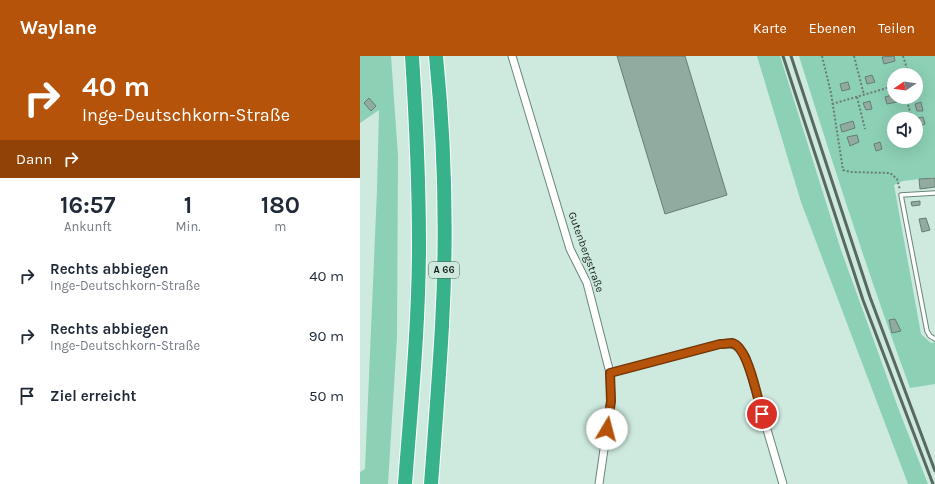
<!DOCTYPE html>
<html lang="de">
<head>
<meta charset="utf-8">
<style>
	:root { --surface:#fff; --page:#f2f2f3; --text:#1f2937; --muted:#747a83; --accent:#b45309 }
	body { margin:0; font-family:Karla,sans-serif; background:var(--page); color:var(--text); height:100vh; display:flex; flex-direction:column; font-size:15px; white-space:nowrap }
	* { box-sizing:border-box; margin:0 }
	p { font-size:13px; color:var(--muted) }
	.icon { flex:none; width:22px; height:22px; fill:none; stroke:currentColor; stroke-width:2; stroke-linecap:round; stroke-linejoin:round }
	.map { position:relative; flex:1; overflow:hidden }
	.drawer { display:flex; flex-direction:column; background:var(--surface); width:360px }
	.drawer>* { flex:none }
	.guide { background:#b45309; color:#fff; overflow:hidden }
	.needle { width:26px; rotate:257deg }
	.tools { position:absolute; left:527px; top:12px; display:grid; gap:8px }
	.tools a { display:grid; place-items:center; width:36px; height:36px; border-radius:50%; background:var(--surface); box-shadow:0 4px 16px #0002; font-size:20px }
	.pin { position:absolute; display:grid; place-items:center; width:34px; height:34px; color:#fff; margin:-17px; border:2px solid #fff; border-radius:50%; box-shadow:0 1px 4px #0007 }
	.me { position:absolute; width:44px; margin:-22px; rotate:8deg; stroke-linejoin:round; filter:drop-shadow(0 0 3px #0008) }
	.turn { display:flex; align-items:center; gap:14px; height:84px; padding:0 16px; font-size:18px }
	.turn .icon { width:52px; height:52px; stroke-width:2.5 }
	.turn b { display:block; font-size:28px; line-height:34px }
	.then { display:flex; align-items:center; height:38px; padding:0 16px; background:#0003; gap:8px; font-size:15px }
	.eta { display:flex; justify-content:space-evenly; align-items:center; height:68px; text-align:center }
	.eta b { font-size:24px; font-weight:700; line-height:28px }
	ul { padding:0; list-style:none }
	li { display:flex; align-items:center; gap:12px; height:60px; padding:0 16px }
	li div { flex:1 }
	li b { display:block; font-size:15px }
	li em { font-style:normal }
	header { display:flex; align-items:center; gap:24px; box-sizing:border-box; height:56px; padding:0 20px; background:var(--accent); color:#fff }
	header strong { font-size:19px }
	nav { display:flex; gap:22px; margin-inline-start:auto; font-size:14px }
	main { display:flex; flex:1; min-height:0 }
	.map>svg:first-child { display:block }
</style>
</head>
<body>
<header>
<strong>Waylane</strong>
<nav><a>Karte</a><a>Ebenen</a><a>Teilen</a></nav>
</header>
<main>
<section class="drawer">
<div class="guide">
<div class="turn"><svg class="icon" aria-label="right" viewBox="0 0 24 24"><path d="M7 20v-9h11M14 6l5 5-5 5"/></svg><div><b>40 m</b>Inge-Deutschkorn-Straße</div></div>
<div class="then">Dann<svg class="icon" aria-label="right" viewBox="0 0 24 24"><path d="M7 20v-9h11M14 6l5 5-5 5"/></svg></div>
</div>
<div class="eta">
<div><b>16:57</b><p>Ankunft</p></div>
<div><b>1</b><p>Min.</p></div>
<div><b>180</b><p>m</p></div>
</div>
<ul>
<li><svg class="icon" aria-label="right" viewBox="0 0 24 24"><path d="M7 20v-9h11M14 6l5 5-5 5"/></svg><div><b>Rechts abbiegen</b><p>Inge-Deutschkorn-Straße</p></div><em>40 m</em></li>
<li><svg class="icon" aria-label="right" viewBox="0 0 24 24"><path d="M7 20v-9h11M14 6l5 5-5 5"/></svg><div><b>Rechts abbiegen</b><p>Inge-Deutschkorn-Straße</p></div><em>90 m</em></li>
<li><svg class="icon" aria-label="arrive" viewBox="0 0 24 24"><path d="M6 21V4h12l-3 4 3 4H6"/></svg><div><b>Ziel erreicht</b></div><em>50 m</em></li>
</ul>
</section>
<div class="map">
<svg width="575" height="428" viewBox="0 0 575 428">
	<rect width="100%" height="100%" fill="#ceeade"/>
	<g fill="#8cd0b5" fill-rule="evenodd">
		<path d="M0 0H31L38 100 37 281 28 428H0V416L5 413 17 134 19 54 0 67Z"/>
		<path d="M397 0H420L481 194 540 357 568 428H548L441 146Z"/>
		<path d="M439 0H575V121L543 125 534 129 561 278 571 287 575 286V328L550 332C510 223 474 112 439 0ZM534 19H556V41H534ZM534 63H556V85H534Z"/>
	</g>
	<g fill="#91aba0" stroke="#657e73">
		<path d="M257 0H325L367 139 305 158Z"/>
		<path d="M534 0 535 5 524 8 522 1Z"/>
		<path d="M512 19 515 26 507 28 505 21Z"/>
		<path d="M488 26 490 33 482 35 480 28Z"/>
		<path d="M532 39V41H536L537 46 527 48 525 41Z"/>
		<path d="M9 42 16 50 11 55 4 47Z"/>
		<path d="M510 45 512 53 506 54 503 47Z"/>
		<path d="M561 46 563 55H557L555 48Z"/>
		<path d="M563 61 565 68 559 70 557 62Z"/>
		<path d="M493 65 495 72 482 76 480 69Z"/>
		<path d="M497 79 499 86 490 90 487 81Z"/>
		<path d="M520 86 522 93 516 95 514 88Z"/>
		<path d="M575 122V131L560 133 559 123Z"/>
		<path d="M560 145V149L552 150 551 146Z"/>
		<path d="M566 162 570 174 562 176 559 163Z"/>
		<path d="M535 263 541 275 532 277 529 264Z"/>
	</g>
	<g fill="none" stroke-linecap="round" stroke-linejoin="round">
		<defs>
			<path id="lane" d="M575 137 541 139 567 275 570 280 575 283"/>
			<g id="street">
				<path d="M152 0 210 193 227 227 250 317 251 345 239 428"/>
				<path d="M250 317 360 288C374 287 379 289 386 302L423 428"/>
			</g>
			<g id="highway">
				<path d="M45 428C51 348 59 268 59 188 59 126 56 63 52 0"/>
				<path d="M71 428C75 375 79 323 82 270 87 180 85 90 76 0"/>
			</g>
		</defs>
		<use href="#lane" stroke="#6b857a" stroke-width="5.5"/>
		<use href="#street" stroke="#6b857a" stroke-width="9"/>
		<use href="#highway" stroke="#fff" stroke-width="16"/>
		<g stroke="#6a7c75" stroke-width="2" stroke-dasharray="2 2" stroke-linecap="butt">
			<path d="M462 0 471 37 483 114 491 116 530 117 537 123 540 134"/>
			<path d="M494 0 504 39"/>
			<path d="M543 0 549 19"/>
			<path d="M497 41 505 73"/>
			<path d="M546 41 551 60"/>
			<path d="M472 48 534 30"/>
		</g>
		<use href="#lane" stroke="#fff" stroke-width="3.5"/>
		<use href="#street" stroke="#fff" stroke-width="7"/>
		<use href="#highway" stroke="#37b28b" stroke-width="14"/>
		<g stroke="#586962" stroke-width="3">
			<path d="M423 0 503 244 573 428"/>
			<path d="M431 0 510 241 575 415"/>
		</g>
	</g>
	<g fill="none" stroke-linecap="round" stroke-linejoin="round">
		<defs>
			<path id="route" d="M247 373 251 345 250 317 360 288C364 288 369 287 372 287 388 290 398 344 402 358"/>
		</defs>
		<use href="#route" stroke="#753606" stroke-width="10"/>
		<use href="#route" stroke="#b45309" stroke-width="7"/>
	</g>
	<g text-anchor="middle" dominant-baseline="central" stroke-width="4" stroke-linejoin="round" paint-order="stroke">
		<rect fill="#ceeade" stroke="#4d5d56" stroke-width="1" x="69" y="206" width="30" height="16" rx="3"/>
		<g font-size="10" font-weight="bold" fill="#16201c">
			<text x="84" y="214">A 66</text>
		</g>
		<g font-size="11" fill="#16201c" stroke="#ceeade">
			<text transform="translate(226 196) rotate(70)">Gutenbergstraße</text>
		</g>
	</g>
</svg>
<div class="tools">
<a><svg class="needle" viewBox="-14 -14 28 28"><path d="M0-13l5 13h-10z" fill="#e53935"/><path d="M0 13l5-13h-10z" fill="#747a83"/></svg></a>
<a><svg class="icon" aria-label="sound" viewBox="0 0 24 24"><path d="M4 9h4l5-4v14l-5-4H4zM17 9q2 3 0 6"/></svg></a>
</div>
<div class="pin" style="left:402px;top:358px;background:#d93025"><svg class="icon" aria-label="arrive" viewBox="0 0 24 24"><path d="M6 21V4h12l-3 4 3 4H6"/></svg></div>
<svg class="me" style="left:247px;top:373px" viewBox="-20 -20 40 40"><circle r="19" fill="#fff"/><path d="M0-13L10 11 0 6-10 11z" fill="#b45309"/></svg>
</div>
</main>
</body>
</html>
